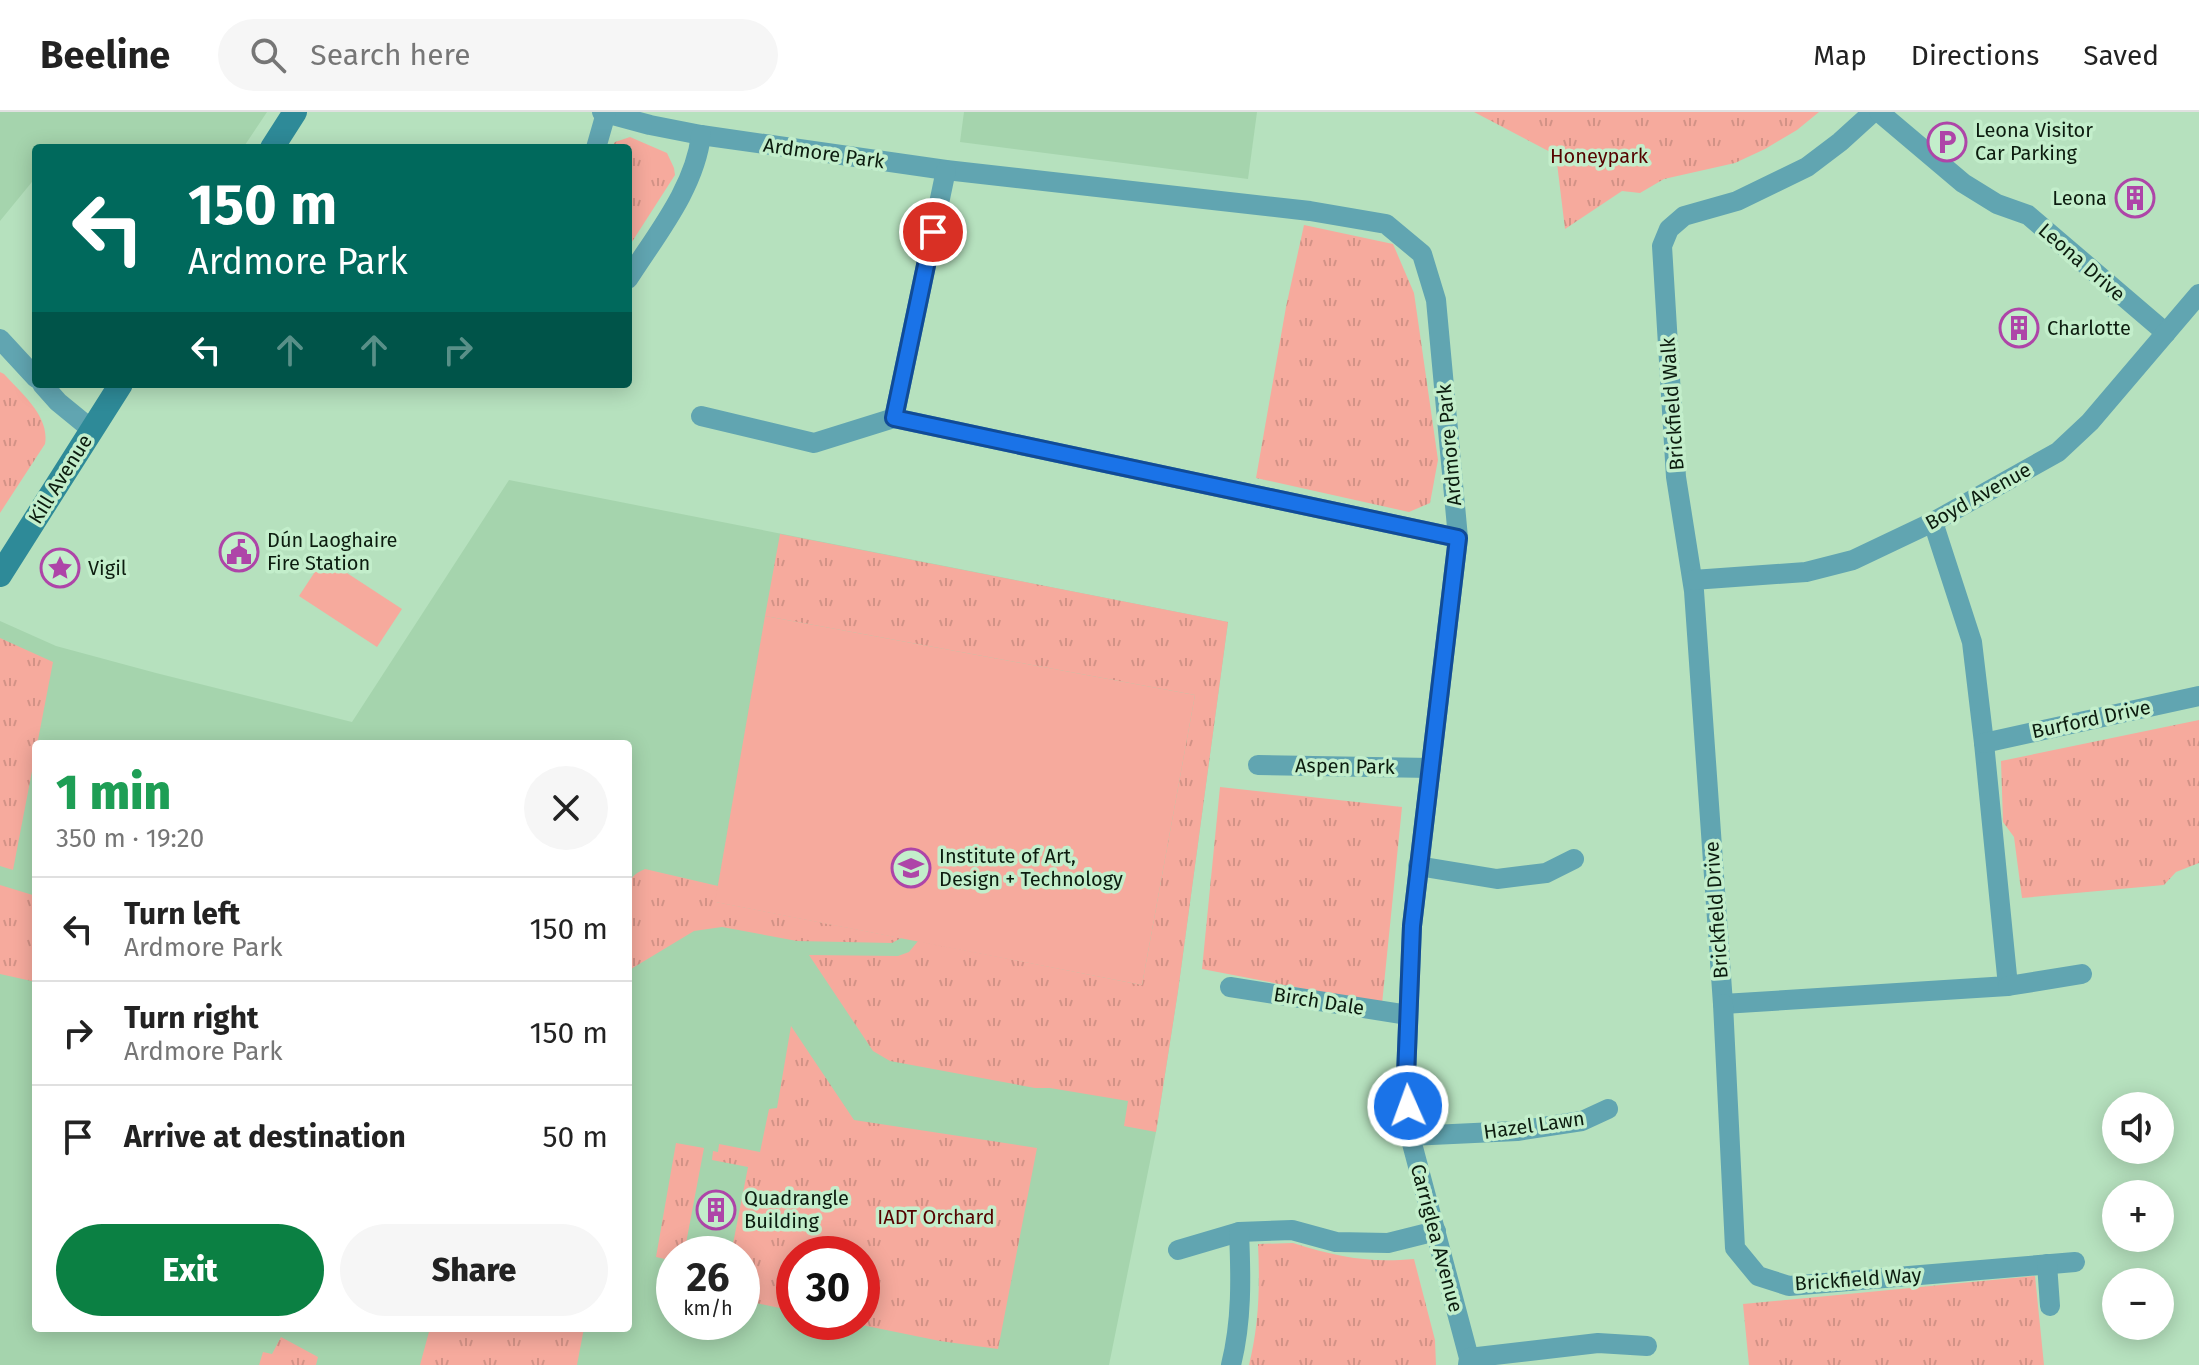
<!DOCTYPE html>
<html lang="en">
<head>
<meta charset="utf-8">
<style>
	:root { --surface:#fff; --page:#f6f6f6; --text:#222; --muted:#767676; --line:#e0e0e0; --accent:#0b8043 }
	body { margin:0; font-family:"Fira Sans",sans-serif; background:var(--page); color:var(--text); height:100vh; display:flex; flex-direction:column; font-size:30px; white-space:nowrap }
	* { box-sizing:border-box; margin:0 }
	p { font-size:26px; color:var(--muted) }
	.icon { flex:none; width:44px; height:44px; fill:none; stroke:currentColor; stroke-width:2; stroke-linecap:round; stroke-linejoin:round }
	.map { position:relative; flex:1; overflow:hidden }
	.details { position:absolute; left:32px; top:628px; width:600px; height:592px; display:flex; flex-direction:column; background:var(--surface); border-radius:8px; box-shadow:0 4px 20px #0003 }
	.details>* { flex:none }
	.top-card { position:absolute; left:32px; top:32px; width:600px; height:244px; border-radius:8px; box-shadow:0 4px 20px #0003; background:#00695c; color:#fff; overflow:hidden }
	.fabs { position:absolute; left:2102px; top:980px; display:grid; gap:16px }
	.fabs a { display:grid; place-items:center; width:72px; height:72px; border-radius:50%; background:var(--surface); box-shadow:0 4px 20px #0003; font-size:40px }
	.speed { position:absolute; left:656px; top:1124px; display:flex; gap:16px; font-size:40px; font-weight:700; text-align:center }
	.speed>* { display:grid; place-content:center; width:104px; height:104px; border-radius:50%; background:var(--surface); box-shadow:0 4px 20px #0003; line-height:1 }
	.speed small { font-size:20px; font-weight:400 }
	.speed .limit { border:12px solid #d22; background:#fff; color:#111 }
	.pin { position:absolute; display:grid; place-items:center; width:68px; height:68px; color:#fff; margin:-34px; border:4px solid #fff; border-radius:50%; box-shadow:0 2px 8px #0007 }
	.me { position:absolute; width:88px; margin:-44px; rotate:358deg; stroke-linejoin:round; filter:drop-shadow(0 0 6px #0008) }
	.turn { display:flex; align-items:center; gap:28px; height:168px; padding:0 24px; font-size:36px }
	.turn .icon { width:104px; height:104px; stroke-width:2.5 }
	.turn b { display:block; font-size:56px; line-height:68px }
	.lanes { display:flex; align-items:center; height:76px; padding:0 24px; background:#0003; justify-content:center; gap:40px; direction:ltr }
	.lanes .off { opacity:.35 }
	.round { display:grid; place-items:center; flex:none; width:84px; height:84px; border-radius:42px; background:var(--page) }
	.overview { display:flex; align-items:center; justify-content:space-between; height:136px; padding:0 24px }
	h1 { font-size:48px; font-weight:800; line-height:60px; color:#1e9e55 }
	.primary-button { display:flex; gap:16px; margin-top:auto; padding:16px 24px }
	.primary-button a { flex:1; height:92px; border-radius:48px; background:var(--accent); color:#fff; font-size:32px; font-weight:800; line-height:92px; text-align:center }
	.primary-button a+a { background:var(--page); color:var(--text) }
	ul { padding:0; list-style:none }
	li { display:flex; align-items:center; gap:24px; height:104px; padding:0 24px; border-top:2px solid var(--line) }
	li div { flex:1 }
	li b { display:block; font-size:30px }
	li em { font-style:normal }
	header { display:flex; align-items:center; gap:48px; box-sizing:border-box; height:112px; padding:0 40px; background:var(--surface); border-bottom:2px solid var(--line) }
	header strong { font-size:38px }
	nav { display:flex; gap:44px; margin-inline-start:auto; font-size:28px }
	.search { width:560px; height:72px; background:var(--page); display:flex; align-items:center; gap:20px; box-sizing:border-box; padding:0 28px; border-radius:44px; color:var(--muted); font-size:30px }
	.map>svg:first-child { display:block }
</style>
</head>
<body>
<header>
<strong>Beeline</strong>
<div class="search"><svg class="icon" aria-label="search" viewBox="0 0 24 24"><circle cx="10" cy="10" r="6"/><path d="M15 15l6 6"/></svg>Search here</div>
<nav><a>Map</a><a>Directions</a><a>Saved</a></nav>
</header>
<div class="map">
<svg width="2199" height="1253" viewBox="0 0 2199 1253">
	<defs>
		<pattern id="grass-tufts" width="24" height="20" patternUnits="userSpaceOnUse" patternTransform="scale(2)"><rect width="24" height="20" fill="#f6aa9d"/><path d="M3 7l-1-3M5 7V3M7 7l1-3M15 17l-1-3M17 17v-4M19 17l1-3" fill="none" stroke="#d29286"/></pattern>
	</defs>
	<rect width="100%" height="100%" fill="#b6e1be"/>
	<g fill="#a5d4ad" fill-rule="evenodd">
		<path d="M0 0H267L243 36H36V65L0 109Z"/>
		<path d="M964 0H1257L1248 67 960 30Z"/>
		<path d="M509 368 1228 510 1178 879 1156 1020 1109 1253H0V509L56 534 156 561 352 610ZM36 632H628V1216H36ZM674 1142H742V1210H674ZM794 1142H862V1210H794Z"/>
	</g>
	<g fill="url(#grass-tufts)">
		<path d="M1474 0H1819L1797 18 1765 37 1735 51 1664 67 1640 81 1622 79 1565 117 1556 43Z"/>
		<path d="M630 25 667 41 674 56 675 63 628 136V36H611L615 30Z"/>
		<path d="M1304 113 1393 132 1414 181 1438 348 1430 391 1409 400 1256 366 1286 195Z"/>
		<path d="M0 260 4 262C21 281 50 304 45 332L0 401Z"/>
		<path d="M780 422 1228 510 1178 879 1156 1020 1124 1014 1128 989 1050 976H1035L890 949 873 939 809 843 898 844 909 840 918 829 1142 873 1195 583 765 504Z"/>
		<path d="M0 526 53 550 13 758 0 754Z"/>
		<path d="M2199 608V751L2176 760 2164 773 2022 786 2014 725 2003 710 2001 649Z"/>
		<path d="M1220 675 1402 695 1382 892 1202 857Z"/>
		<path d="M645 757 718 774 716 790 901 826 892 831 797 829 722 815 694 819 631 857 628 853V778C630 765 634 762 645 757Z"/>
		<path d="M0 773 36 784V870L0 862Z"/>
		<path d="M791 914 854 1008 1037 1036 998 1237 940 1229 847 1210H862V1142H794V1199L742 1188V1142H731L748 1055 712 1048 713 1039 718 1040 719 1032 760 1040 769 997 777 996Z"/>
		<path d="M676 1031 704 1036 684 1142H674V1149L656 1145Z"/>
		<path d="M1293 1131C1338 1145 1367 1151 1414 1147L1435 1228 1436 1253H1249C1259 1213 1260 1174 1258 1132Z"/>
		<path d="M2035 1164 2044 1253H1749L1743 1192Z"/>
		<path d="M430 1216H584L577 1253H420Z"/>
		<path d="M281 1225 318 1245 316 1253H259L263 1240 272 1242Z"/>
	</g>
	<g fill="#f6aa9d">
		<path d="M324 446 402 497 377 535 299 484Z"/>
		<path d="M765 504 1195 583 1142 873 715 790Z"/>
	</g>
	<g fill="none" stroke-linecap="round" stroke-linejoin="round">
		<g stroke="#61a5b1" stroke-width="20">
			<path d="M602 0 650 13 701 23 946 58 1310 99 1386 112 1422 142 1436 188 1458 426 1412 814 1406 964 1410 1024 1469 1246 1468 1253"/>
			<path d="M1873 0 1840 30 1807 55 1737 89 1684 104 1669 117 1662 134 1676 365 1694 479 1723 892 2008 874 1984 631 1972 530 1933 410"/>
			<path d="M1879 0 1963 71 1997 92 2028 103 2166 221"/>
			<path d="M596 36 606 1"/>
			<path d="M946 58 894 306 1458 426"/>
			<path d="M628 167C656 123 695 76 701 23"/>
			<path d="M0 227 36 266"/>
			<path d="M42 272 58 290 91 317"/>
			<path d="M701 304 814 331 894 306"/>
			<path d="M1693 468 1806 460 1853 448 1933 410 2058 340 2090 310 2199 182"/>
			<path d="M1984 631 2199 584"/>
			<path d="M1258 653 1431 656"/>
			<path d="M1418 754 1497 767 1546 761 1574 747"/>
			<path d="M2008 874 2082 862"/>
			<path d="M1230 875 1408 903"/>
			<path d="M1723 892 1735 1136 1758 1164 1789 1174 2075 1150"/>
			<path d="M1410 1024 1517 1019 1582 1009 1608 997"/>
			<path d="M1178 1138 1239 1120 1292 1118 1336 1130 1388 1131 1436 1119"/>
			<path d="M2047 1152 2050 1194"/>
			<path d="M1469 1246 1598 1231 1647 1234"/>
			<path d="M1231 1253C1242 1209 1241 1165 1239 1120"/>
		</g>
		<g stroke="#2e8a98" stroke-width="24">
			<path d="M272 36 295 0"/>
			<path d="M0 463 121 272"/>
		</g>
	</g>
	<g fill="none" stroke-linecap="round" stroke-linejoin="round">
		<defs>
			<path id="route" d="M933 120 894 306 1458 426 1412 814 1406 964 1408 994"/>
		</defs>
		<use href="#route" stroke="#114b97" stroke-width="20"/>
		<use href="#route" stroke="#1a73e8" stroke-width="14"/>
	</g>
	<defs>
		<symbol id="parking-ring" viewBox="-11 -11 22 22"><circle r="9.5" fill="#c3eecb" stroke="#ae45a8" stroke-width="1.5"/><path d="M-3.5-5.5H1a3.5 3.5 0 0 1 0 7H-1V5.5H-3.5ZM-1-3.4V-.6H.8a1.4 1.4 0 0 0 0-2.8Z" fill="#ae45a8"/></symbol>
		<symbol id="building-ring" viewBox="-11 -11 22 22"><circle r="9.5" fill="#c3eecb" stroke="#ae45a8" stroke-width="1.5"/><path d="M-4-6H4V6H1V3H-1V6H-4ZM-2.5-4.3h1.7v1.8h-1.7ZM.8-4.3h1.7v1.8H.8ZM-2.5-1h1.7V.8h-1.7ZM.8-1h1.7V.8H.8Z" fill="#ae45a8"/></symbol>
		<symbol id="civic-ring" viewBox="-11 -11 22 22"><circle r="9.5" fill="#c3eecb" stroke="#ae45a8" stroke-width="1.5"/><path d="M-.6-6.5H3V-4.5H.6V-3L4-1V1h2V6H-6V1h2V-1L-.6-3ZM-1.2 2.5V6h2.4V2.5Z" fill="#ae45a8"/></symbol>
		<symbol id="sight-ring" viewBox="-11 -11 22 22"><circle r="9.5" fill="#c3eecb" stroke="#ae45a8" stroke-width="1.5"/><path d="M0-6L1.8-2.2L6-1.7L2.9 1.2L3.7 5.4L0 3.3L-3.7 5.4L-2.9 1.2L-6-1.7L-1.8-2.2Z" fill="#ae45a8"/></symbol>
		<symbol id="university-ring" viewBox="-11 -11 22 22"><circle r="9.5" fill="#c3eecb" stroke="#ae45a8" stroke-width="1.5"/><path d="M0-5L7-2L0 1L-7-2ZM-4 1L0 2.5L4 1V4Q0 6-4 4Z" fill="#ae45a8"/></symbol>
	</defs>
	<g fill-rule="evenodd">
		<use href="#parking-ring" x="1925" y="8" width="44" height="44"/>
		<use href="#building-ring" x="2113" y="64" width="44" height="44"/>
		<use href="#building-ring" x="1997" y="194" width="44" height="44"/>
		<use href="#civic-ring" x="217" y="418" width="44" height="44"/>
		<use href="#sight-ring" x="38" y="434" width="44" height="44"/>
		<use href="#university-ring" x="889" y="734" width="44" height="44"/>
		<use href="#building-ring" x="694" y="1076" width="44" height="44"/>
	</g>
	<g text-anchor="middle" dominant-baseline="central" stroke-width="7" stroke-linejoin="round" paint-order="stroke">
		<g font-size="20" fill="#0c1c0f" stroke="#c3eecb" text-anchor="start">
			<text x="1975" y="18">Leona Visitor<tspan x="1975" dy="23">Car Parking</tspan></text>
			<text x="2107" y="86" text-anchor="end">Leona</text>
			<text x="2047" y="216">Charlotte</text>
			<text x="267" y="428">Dún Laoghaire<tspan x="267" dy="23">Fire Station</tspan></text>
			<text x="88" y="456">Vigil</text>
			<text x="939" y="744">Institute of Art,<tspan x="939" dy="23">Design + Technology</tspan></text>
			<text x="744" y="1086">Quadrangle<tspan x="744" dy="23">Building</tspan></text>
		</g>
		<g font-size="20" fill="#0c1c0f" stroke="#c3eecb">
			<text transform="translate(824 41) rotate(8)">Ardmore Park</text>
			<text transform="translate(2082 150) rotate(41)">Leona Drive</text>
			<text transform="translate(1672 292) rotate(-94)">Brickfield Walk</text>
			<text transform="translate(1449 333) rotate(-95)">Ardmore Park</text>
			<text transform="translate(60 367) rotate(-58)">Kill Avenue</text>
			<text transform="translate(1978 384) rotate(-29)">Boyd Avenue</text>
			<text transform="translate(2091 607) rotate(-12)">Burford Drive</text>
			<text transform="translate(1345 654) rotate(1)">Aspen Park</text>
			<text transform="translate(1716 798) rotate(-94)">Brickfield Drive</text>
			<text transform="translate(1319 889) rotate(9)">Birch Dale</text>
			<text transform="translate(1534 1013) rotate(-8)">Hazel Lawn</text>
			<text transform="translate(1437 1126) rotate(75)">Carriglea Avenue</text>
			<text transform="translate(1858 1167) rotate(-4)">Brickfield Way</text>
		</g>
		<g font-size="20" fill="#550300" stroke="#c3eecb">
			<text x="1599" y="44">Honeypark</text>
			<text x="936" y="1105">IADT Orchard</text>
		</g>
	</g>
</svg>
<div class="fabs">
<a><svg class="icon" aria-label="sound" viewBox="0 0 24 24"><path d="M4 9h4l5-4v14l-5-4H4zM17 9q2 3 0 6"/></svg></a>
<a>+</a>
<a>−</a>
</div>
<div class="speed"><div>26<small>km/h</small></div><div class="limit">30</div></div>
<div class="pin" style="left:933px;top:120px;background:#d93025"><svg class="icon" aria-label="arrive" viewBox="0 0 24 24"><path d="M6 21V4h12l-3 4 3 4H6"/></svg></div>
<svg class="me" style="left:1408px;top:994px" viewBox="-20 -20 40 40"><circle r="17" fill="#1a73e8" stroke="#fff" stroke-width="3"/><path d="M0-11L8 9 0 5-8 9z" fill="#fff"/></svg>
<div class="top-card">
<div class="turn"><svg class="icon" aria-label="left" viewBox="0 0 24 24"><path d="M17 20v-9H6M10 6l-5 5 5 5"/></svg><div><b>150 m</b>Ardmore Park</div></div>
<div class="lanes"><svg class="icon" aria-label="left" viewBox="0 0 24 24"><path d="M17 20v-9H6M10 6l-5 5 5 5"/></svg><svg class="icon off" aria-label="ahead" viewBox="0 0 24 24"><path d="M12 20V5M6 11l6-6 6 6"/></svg><svg class="icon off" aria-label="ahead" viewBox="0 0 24 24"><path d="M12 20V5M6 11l6-6 6 6"/></svg><svg class="icon off" aria-label="right" viewBox="0 0 24 24"><path d="M7 20v-9h11M14 6l5 5-5 5"/></svg></div>
</div>
<section class="details">
<div class="overview"><div><h1>1 min</h1><p>350 m · 19:20</p></div><a class="round"><svg class="icon" aria-label="close" viewBox="0 0 24 24"><path d="M6 6l12 12M18 6L6 18"/></svg></a></div>
<ul>
<li><svg class="icon" aria-label="left" viewBox="0 0 24 24"><path d="M17 20v-9H6M10 6l-5 5 5 5"/></svg><div><b>Turn left</b><p>Ardmore Park</p></div><em>150 m</em></li>
<li><svg class="icon" aria-label="right" viewBox="0 0 24 24"><path d="M7 20v-9h11M14 6l5 5-5 5"/></svg><div><b>Turn right</b><p>Ardmore Park</p></div><em>150 m</em></li>
<li><svg class="icon" aria-label="arrive" viewBox="0 0 24 24"><path d="M6 21V4h12l-3 4 3 4H6"/></svg><div><b>Arrive at destination</b></div><em>50 m</em></li>
</ul>
<div class="primary-button"><a>Exit</a><a>Share</a></div>
</section>
</div>
</body>
</html>
